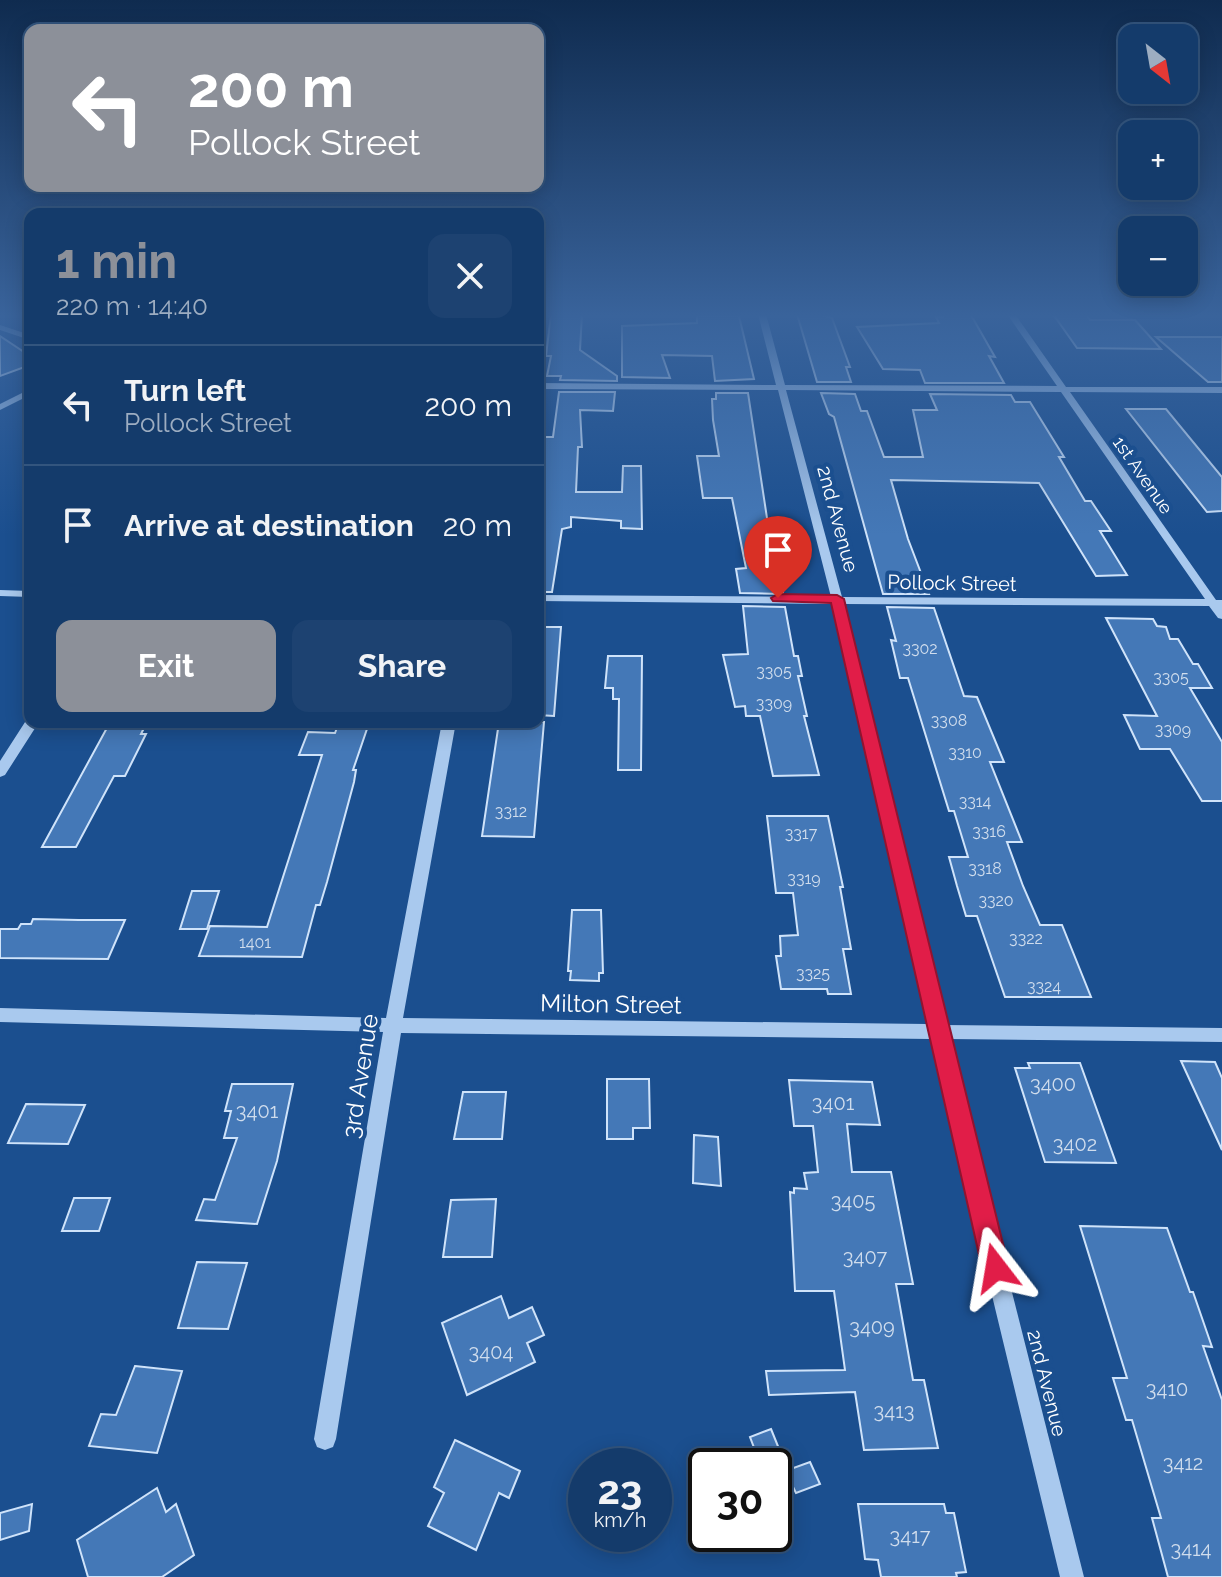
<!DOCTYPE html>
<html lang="en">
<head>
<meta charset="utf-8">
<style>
	:root { --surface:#143b6b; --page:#1d4271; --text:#f1f3f6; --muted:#9dadc1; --line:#33557e; --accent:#8c9099 }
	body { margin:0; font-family:Raleway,sans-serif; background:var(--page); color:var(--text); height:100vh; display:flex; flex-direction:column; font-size:30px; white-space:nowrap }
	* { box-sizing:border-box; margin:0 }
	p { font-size:26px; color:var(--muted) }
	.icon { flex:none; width:44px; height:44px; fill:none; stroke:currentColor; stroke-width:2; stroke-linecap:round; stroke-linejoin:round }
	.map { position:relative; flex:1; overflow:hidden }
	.details { position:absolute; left:24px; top:208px; width:520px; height:520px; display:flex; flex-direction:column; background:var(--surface); border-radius:16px; box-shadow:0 4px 20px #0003,0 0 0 2px var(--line) }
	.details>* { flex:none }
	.top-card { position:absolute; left:24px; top:24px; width:520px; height:168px; border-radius:16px; box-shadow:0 4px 20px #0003,0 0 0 2px var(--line); background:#8c9099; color:#fff; overflow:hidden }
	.needle { width:52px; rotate:149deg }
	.controls { position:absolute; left:1118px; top:24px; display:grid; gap:16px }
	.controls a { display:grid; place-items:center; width:80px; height:80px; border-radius:16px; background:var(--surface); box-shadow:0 4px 20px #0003,0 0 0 2px var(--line); font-size:40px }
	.speed { position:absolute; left:568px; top:1448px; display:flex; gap:16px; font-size:40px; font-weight:700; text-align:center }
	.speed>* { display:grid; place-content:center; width:104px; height:104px; border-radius:50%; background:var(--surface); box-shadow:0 4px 20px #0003,0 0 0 2px var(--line); line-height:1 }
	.speed small { font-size:20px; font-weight:400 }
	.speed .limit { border:4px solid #111; border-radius:12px; background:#fff; color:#111 }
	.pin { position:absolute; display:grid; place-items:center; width:68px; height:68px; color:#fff; margin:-82px -34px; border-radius:50% 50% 50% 0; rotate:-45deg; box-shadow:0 0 8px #0007 }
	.pin .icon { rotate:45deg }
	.me { position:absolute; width:88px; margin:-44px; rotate:346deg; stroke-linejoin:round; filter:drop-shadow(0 0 6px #0008) }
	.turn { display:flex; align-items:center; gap:28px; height:168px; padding:0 32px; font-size:36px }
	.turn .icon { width:104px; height:104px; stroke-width:2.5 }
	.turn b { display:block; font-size:56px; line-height:68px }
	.round { display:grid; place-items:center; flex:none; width:84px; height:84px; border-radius:16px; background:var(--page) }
	.summary { display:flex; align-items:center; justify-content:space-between; height:136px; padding:0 32px }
	h1 { font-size:48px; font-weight:700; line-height:60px; color:var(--accent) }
	.cta { display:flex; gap:16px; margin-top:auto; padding:16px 32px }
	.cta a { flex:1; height:92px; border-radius:16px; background:var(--accent); color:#fff; font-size:32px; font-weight:700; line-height:92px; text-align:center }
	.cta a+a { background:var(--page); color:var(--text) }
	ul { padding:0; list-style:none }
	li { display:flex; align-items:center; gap:24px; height:120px; padding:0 32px; border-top:2px solid var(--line) }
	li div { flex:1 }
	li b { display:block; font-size:30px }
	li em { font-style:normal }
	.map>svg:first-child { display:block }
</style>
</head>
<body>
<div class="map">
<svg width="1222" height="1577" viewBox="0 0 1222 1577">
	<rect width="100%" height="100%" fill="#1b4f8f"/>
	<g fill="#4478b7" stroke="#cfe3fa" stroke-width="2">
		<path d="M551 314H582L580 350 617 376V381L560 380 561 376H547L551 356H546Z"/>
		<path d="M797 314H819L832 318 850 367H846L851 382H817Z"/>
		<path d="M942 314 971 315 995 357 989 356 1004 383H925L920 370 883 369 857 327 939 323 936 317H943Z"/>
		<path d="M1053 314H1086L1090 320H1135L1161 349 1077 348Z"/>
		<path d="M697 315 739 316 754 379 715 381 712 356 662 355 670 378 622 377V326L697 323Z"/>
		<path d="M0 336 30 356V365L0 376Z"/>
		<path d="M1156 337H1222V382H1208Z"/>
		<path d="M559 392H615L613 411 580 410 582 447H578L576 492H622L623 466H641L642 529 621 528V521L571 517V527L562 529 552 592H538V455H543L544 437H553Z"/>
		<path d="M716 393H748L772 551 780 552 785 582H781L783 594 740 593 736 569 746 568 732 498H703L697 456H719L713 420 712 399H716Z"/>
		<path d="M821 393 855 394 861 411H867L884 457H923L913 410H937L930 394 1011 395 1015 402H1030L1064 457H1059L1085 501H1091L1111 531H1100L1127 575 1096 576 1039 483 891 480 908 539 929 594H883L834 417 829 414Z"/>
		<path d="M1126 409H1166L1222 477V511L1207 512Z"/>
		<path d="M743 606 785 607 794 656H798L802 676H798L807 716H804L819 775 773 776 760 716H746L745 706 735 707 723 655 748 654Z"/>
		<path d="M887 607 934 608 964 696 977 697 1004 762H990L1022 842H1007L1023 886 1040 925H1062L1091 997H1005L977 916H966L957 886 949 857H968L954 811H949L908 678H900L891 640 896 641Z"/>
		<path d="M1106 618 1153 619 1157 626 1166 627 1170 639H1178L1193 664H1198L1212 688H1190L1222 742V801H1202L1170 749H1140L1124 715 1157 716Z"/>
		<path d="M538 627H561L554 716 538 715Z"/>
		<path d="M608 656H642L641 770H618L619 699H613V688H605Z"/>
		<path d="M499 722H544L534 837 482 836Z"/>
		<path d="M338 725 368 726 353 770H356L354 782 327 882 320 905H316L302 957 199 956 210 926 267 927 322 755H299L308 732 335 733Z"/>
		<path d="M108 726H145L141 734H146L125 776H114L76 847H42Z"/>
		<path d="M767 816H828L843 887H840L851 949H843L851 994H828L827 989H781L776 956H781L780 936 798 935 793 893H776Z"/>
		<path d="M192 891H219L207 929H180Z"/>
		<path d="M572 910H601L603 973H599V981L570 980 571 971H568Z"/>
		<path d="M33 919 79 920H125L108 959 0 958V929H18L21 924H31Z"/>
		<path d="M1181 1061 1215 1062 1222 1078V1150Z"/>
		<path d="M1028 1063H1080L1116 1163 1045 1162 1015 1068H1030Z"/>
		<path d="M607 1079H649L650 1128H633V1139H607Z"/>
		<path d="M789 1080 872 1082 880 1125 847 1124 852 1172H891L913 1284H896L913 1380H924L938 1448 864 1450 855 1392 769 1395 766 1371 845 1370 834 1291H795L790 1192 794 1193V1188L807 1189 804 1173 818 1172 813 1126H794Z"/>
		<path d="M232 1084H293L277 1161 257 1224 196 1220 204 1199 215 1200 237 1138H224L231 1111H225Z"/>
		<path d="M463 1092H506L502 1139H454Z"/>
		<path d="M26 1104 85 1105 68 1144 8 1143Z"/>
		<path d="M694 1135 718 1137 721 1186 693 1183Z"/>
		<path d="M74 1198H110L99 1231H62Z"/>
		<path d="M496 1199 492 1257H443L451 1200Z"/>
		<path d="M1080 1226 1167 1228 1190 1292H1193L1212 1347 1203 1346 1222 1400V1577H1168L1152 1518H1161L1132 1420H1126L1113 1378H1127Z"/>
		<path d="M197 1262 247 1263 228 1329 178 1328Z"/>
		<path d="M501 1296 509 1318 532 1307 544 1335 527 1343 535 1362 467 1395 442 1323Z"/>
		<path d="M135 1366 182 1371 157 1453 89 1446 101 1414 116 1415Z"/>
		<path d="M771 1429 786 1466H761L750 1437Z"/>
		<path d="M455 1440 520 1471 509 1498 499 1493 476 1550 428 1526 444 1493 434 1487Z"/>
		<path d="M810 1462 820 1484 796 1493 785 1471Z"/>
		<path d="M157 1488 166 1512 176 1504 194 1555 162 1577H88L77 1540Z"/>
		<path d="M32 1504 29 1531 0 1540V1513Z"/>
		<path d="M858 1504H944L946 1513H954L966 1572 956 1573 957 1577H881L878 1560 865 1559Z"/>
	</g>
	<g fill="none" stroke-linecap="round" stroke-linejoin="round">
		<g fill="#a9c9ee" fill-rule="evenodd">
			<path d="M758 314H766L785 385 1057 386 1007 314H1015L1066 387H1222V393L1070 392 1216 600H1222V619L1218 618 1209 606 844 604 944 1025 1222 1028V1042L948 1039 1084 1577H1060L930 1039 401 1033 336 1439 333 1447 325 1450 317 1447 314 1439 383 1032 0 1022V1008L386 1018 442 722H456L403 1018 927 1024 832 604 538 601V595L831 597 778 390 538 389V383L776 385ZM786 390 1061 392 1205 599 842 597Z"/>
			<path d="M0 325 30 335V340L0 330Z"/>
			<path d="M30 389V395L0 410V404Z"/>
			<path d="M0 590 30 591V597L0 596Z"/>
			<path d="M30 718V722H39L5 775 0 777V761L27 719Z"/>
		</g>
	</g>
	<linearGradient id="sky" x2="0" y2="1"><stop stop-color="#0f2b4f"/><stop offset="0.59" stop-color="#39639b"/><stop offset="1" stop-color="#39639b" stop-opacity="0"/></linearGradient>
	<rect width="1222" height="535" fill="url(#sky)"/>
	<path fill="#e11d48" stroke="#92132f" stroke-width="2" d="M778 594 837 595 844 599 1009 1268 1005 1277 996 1281 986 1277 982 1268 831 603 773 601 771 598Z"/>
	<g text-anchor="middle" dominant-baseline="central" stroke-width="8" stroke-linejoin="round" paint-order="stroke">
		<g font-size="16" fill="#d0dded">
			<text x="920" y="648">3302</text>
			<text x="774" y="671">3305</text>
			<text x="1171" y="677">3305</text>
			<text x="774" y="703">3309</text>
			<text x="949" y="720">3308</text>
			<text x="1173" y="729">3309</text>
			<text x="965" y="752">3310</text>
			<text x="975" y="801">3314</text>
			<text x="511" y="811">3312</text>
			<text x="989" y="831">3316</text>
			<text x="801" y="833">3317</text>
			<text x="985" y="868">3318</text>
			<text x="804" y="878">3319</text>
			<text x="996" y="900">3320</text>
			<text x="1026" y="938">3322</text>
			<text x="255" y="942">1401</text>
			<text x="813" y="973">3325</text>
			<text x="1044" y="986">3324</text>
		</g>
		<g font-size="18" fill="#fff" stroke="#1b4f8f">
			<text transform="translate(1143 475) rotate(55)">1st Avenue</text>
		</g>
		<g font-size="20" fill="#fff" stroke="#1b4f8f">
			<text transform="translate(838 519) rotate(75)">2nd Avenue</text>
			<text transform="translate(952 583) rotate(1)">Pollock Street</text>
			<text transform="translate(1047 1383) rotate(76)">2nd Avenue</text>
		</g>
		<g font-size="20" fill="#d0dded">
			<text x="1053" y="1084">3400</text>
			<text x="833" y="1103">3401</text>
			<text x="257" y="1111">3401</text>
			<text x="1075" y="1144">3402</text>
			<text x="853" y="1201">3405</text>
			<text x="865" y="1257">3407</text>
			<text x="872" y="1327">3409</text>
			<text x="491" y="1352">3404</text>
			<text x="1167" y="1389">3410</text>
			<text x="894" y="1411">3413</text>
			<text x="1183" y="1463">3412</text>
			<text x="910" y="1536">3417</text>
			<text x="1191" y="1549">3414</text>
		</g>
		<g font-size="24" fill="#fff" stroke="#1b4f8f">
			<text transform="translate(611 1004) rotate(1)">Milton Street</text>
			<text transform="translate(360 1076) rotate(-81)">3rd Avenue</text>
		</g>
	</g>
</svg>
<div class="controls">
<a><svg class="needle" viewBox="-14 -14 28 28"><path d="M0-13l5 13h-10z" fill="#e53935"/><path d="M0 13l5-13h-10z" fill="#9dadc1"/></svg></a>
<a>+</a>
<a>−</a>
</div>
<div class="speed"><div>23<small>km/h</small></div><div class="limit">30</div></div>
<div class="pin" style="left:778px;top:598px;background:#d93025"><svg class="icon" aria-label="arrive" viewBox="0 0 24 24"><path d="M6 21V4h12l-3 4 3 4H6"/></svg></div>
<svg class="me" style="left:996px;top:1268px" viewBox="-20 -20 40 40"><path d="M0-17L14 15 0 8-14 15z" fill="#e11d48" stroke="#fff" stroke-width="4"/></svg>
<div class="top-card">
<div class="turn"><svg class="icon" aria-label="left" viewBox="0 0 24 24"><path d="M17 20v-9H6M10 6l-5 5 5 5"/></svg><div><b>200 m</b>Pollock Street</div></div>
</div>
<section class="details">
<div class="summary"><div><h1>1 min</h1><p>220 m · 14:40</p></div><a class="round"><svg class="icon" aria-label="close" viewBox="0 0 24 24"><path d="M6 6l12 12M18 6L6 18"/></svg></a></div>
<ul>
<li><svg class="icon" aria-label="left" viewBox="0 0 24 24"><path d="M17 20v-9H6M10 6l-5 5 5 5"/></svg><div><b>Turn left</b><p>Pollock Street</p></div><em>200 m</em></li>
<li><svg class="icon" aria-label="arrive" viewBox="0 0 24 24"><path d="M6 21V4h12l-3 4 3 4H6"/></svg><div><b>Arrive at destination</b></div><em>20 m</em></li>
</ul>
<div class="cta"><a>Exit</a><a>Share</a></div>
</section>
</div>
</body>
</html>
